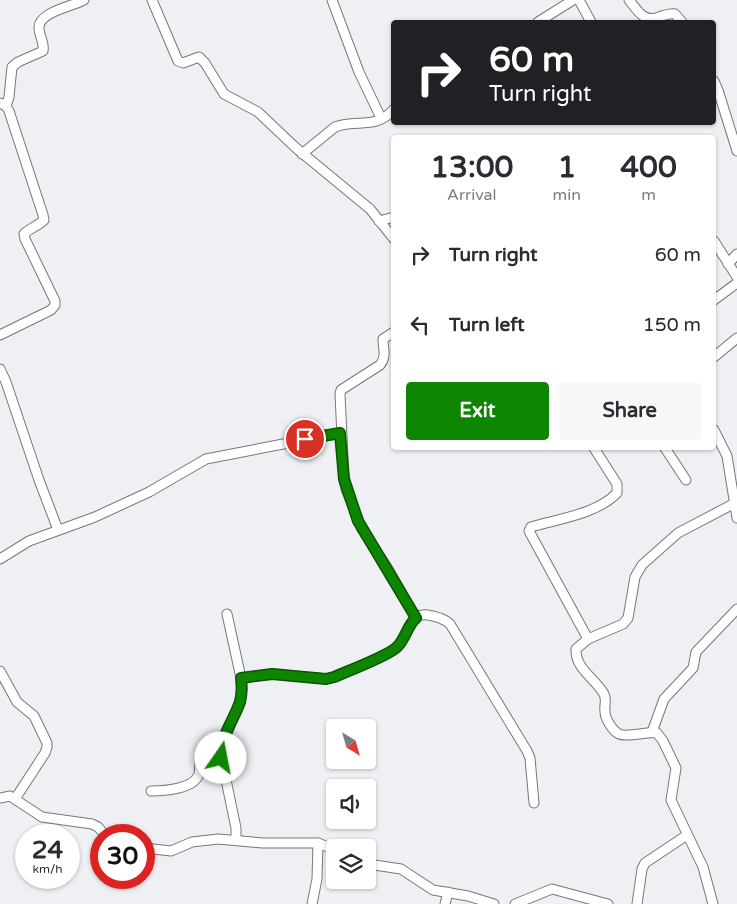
<!DOCTYPE html>
<html lang="en">
<head>
<meta charset="utf-8">
<style>
	:root { --surface:#fff; --page:#f7f7f7; --text:#2b2b33; --muted:#7c7c81; --accent:#0d8501 }
	body { margin:0; font-family:"Varela Round",sans-serif; background:var(--page); color:var(--text); height:100vh; display:flex; flex-direction:column; font-size:19px; white-space:nowrap }
	* { box-sizing:border-box; margin:0 }
	p { font-size:16px; color:var(--muted) }
	.icon { flex:none; width:28px; height:28px; fill:none; stroke:currentColor; stroke-width:2; stroke-linecap:round; stroke-linejoin:round }
	.map { position:relative; flex:1; overflow:hidden }
	.details { position:absolute; left:391px; top:135px; width:325px; height:315px; display:flex; flex-direction:column; background:var(--surface); border-radius:5px; box-shadow:0 1px 4px #0004 }
	.details>* { flex:none }
	.guide { position:absolute; left:391px; top:20px; width:325px; height:105px; border-radius:5px; box-shadow:0 1px 4px #0004; background:#202124; color:#fff; overflow:hidden }
	.needle { width:32px; rotate:143deg }
	.fabs { position:absolute; left:326px; top:719px; display:grid; gap:10px }
	.fabs a { display:grid; place-items:center; width:50px; height:50px; border-radius:5px; background:var(--surface); box-shadow:0 1px 4px #0004; font-size:25px }
	.speed { position:absolute; left:15px; top:824px; display:flex; gap:10px; font-size:25px; font-weight:700; text-align:center }
	.speed>* { display:grid; place-content:center; width:65px; height:65px; border-radius:50%; background:var(--surface); box-shadow:0 1px 4px #0004; line-height:1 }
	.speed small { font-size:12px; font-weight:400 }
	.speed .limit { border:8px solid #d22; background:#fff; color:#111 }
	.pin { position:absolute; display:grid; place-items:center; width:42px; height:42px; color:#fff; margin:-21px; border:2px solid #fff; border-radius:50%; box-shadow:0 1px 5px #0007 }
	.me { position:absolute; width:55px; margin:-28px; rotate:12deg; stroke-linejoin:round; filter:drop-shadow(0 0 4px #0008) }
	.turn { display:flex; align-items:center; gap:18px; height:105px; padding:0 15px; font-size:22px }
	.turn .icon { width:65px; height:65px; stroke-width:2.5 }
	.turn b { display:block; font-size:35px; line-height:42px }
	.eta { display:flex; justify-content:space-evenly; align-items:center; height:85px; text-align:center }
	.eta b { font-size:30px; font-weight:700; line-height:35px }
	.cta { display:flex; gap:10px; margin-top:auto; padding:10px 15px }
	.cta a { flex:1; height:58px; border-radius:5px; background:var(--accent); color:#fff; font-size:20px; font-weight:700; line-height:58px; text-align:center }
	.cta a+a { background:var(--page); color:var(--text) }
	ul { padding:0; list-style:none }
	li { display:flex; align-items:center; gap:15px; height:70px; padding:0 15px }
	li div { flex:1 }
	li b { display:block; font-size:19px }
	li em { font-style:normal }
	.map>svg:first-child { display:block }
</style>
</head>
<body>
<div class="map">
<svg width="737" height="904" viewBox="0 0 737 904">
	<rect width="100%" height="100%" fill="#eff0f4"/>
	<g fill="none" stroke-linecap="round" stroke-linejoin="round">
		<defs>
			<g id="street">
				<path d="M152 0 178 61 183 63 199 57 205 63 224 94 258 112 296 148 370 209 394 239"/>
				<path d="M332 0 359 72 381 118"/>
				<path d="M579 0 591 22"/>
				<path d="M629 0C638 11 644 23 659 17 665 15 669 13 675 14L682 22"/>
				<path d="M538 22 573 0"/>
				<path d="M714 81 718 90 737 151"/>
				<path d="M0 103 6 106 9 111 43 215 44 220C38 226 30 228 24 234L25 239 55 301V305L51 310 0 335"/>
				<path d="M6 106 9 97 12 67 18 62 43 51C45 43 39 36 39 28 38 12 74 6 84 0"/>
				<path d="M302 154 335 127C357 118 375 131 394 109"/>
				<path d="M379 221 394 217"/>
				<path d="M714 241 737 277"/>
				<path d="M728 264 737 254"/>
				<path d="M714 300 737 283"/>
				<path d="M394 332 383 339C383 349 387 356 380 365L341 390 340 394 344 479 346 489 362 529 388 569 416 618"/>
				<path d="M714 357 737 338"/>
				<path d="M0 369 6 382 39 480 58 530"/>
				<path d="M714 430 727 456 737 518"/>
				<path d="M665 448 686 480"/>
				<path d="M0 559 29 541 95 517 149 492 206 459 340 433"/>
				<path d="M227 614 241 678 242 690 240 701 220 751 236 828V840"/>
				<path d="M588 639 529 531 531 527C558 519 597 514 617 493V484L594 448"/>
				<path d="M0 671 17 702 34 716 47 743V747L45 753 15 799"/>
				<path d="M241 678 273 674 326 679 334 677C352 669 380 659 395 649 408 639 407 612 428 615 437 617 443 618 450 624L527 751 530 758 534 803"/>
				<path d="M652 732 664 699 693 668 696 652 737 609"/>
				<path d="M151 791C164 791 192 789 198 776 200 773 199 768 200 764 201 751 211 750 221 745"/>
				<path d="M0 798 10 796 42 817 92 824 98 827 105 835"/>
				<path d="M144 848 171 851 192 842 218 839 263 843H318L335 850"/>
				<path d="M368 864 401 869 433 890 468 896 494 904"/>
				<path d="M312 904 317 879 318 843"/>
				<path d="M445 904 448 892"/>
				<path d="M515 904 552 889 608 904"/>
				<path d="M637 904 642 869 645 863 687 835"/>
				<path d="M713 904 703 867 671 800 676 768 663 741 657 733C646 731 628 738 619 734 613 731 605 719 605 712 604 705 607 700 604 694 595 678 575 669 576 649L588 639 623 624 628 618 635 577 642 565 678 533 735 503"/>
			</g>
		</defs>
		<use href="#street" stroke="#76777b" stroke-width="11"/>
		<use href="#street" stroke="#fff" stroke-width="9"/>
	</g>
	<g fill="none" stroke-linecap="round" stroke-linejoin="round">
		<defs>
			<path id="route" d="M221 758C219 738 234 720 240 702 242 694 242 686 241 678L272 674 326 679 334 677C348 671 388 656 397 647 406 638 407 626 416 618L358 521 344 479 340 433 305 439"/>
		</defs>
		<use href="#route" stroke="#085601" stroke-width="12"/>
		<use href="#route" stroke="#0d8501" stroke-width="9"/>
	</g>
</svg>
<div class="fabs">
<a><svg class="needle" viewBox="-14 -14 28 28"><path d="M0-13l5 13h-10z" fill="#e53935"/><path d="M0 13l5-13h-10z" fill="#7c7c81"/></svg></a>
<a><svg class="icon" aria-label="sound" viewBox="0 0 24 24"><path d="M4 9h4l5-4v14l-5-4H4zM17 9q2 3 0 6"/></svg></a>
<a><svg class="icon" aria-label="layers" viewBox="0 0 24 24"><path d="M12 4l9 5-9 5-9-5zM3 14l9 5 9-5"/></svg></a>
</div>
<div class="speed"><div>24<small>km/h</small></div><div class="limit">30</div></div>
<div class="pin" style="left:305px;top:439px;background:#d93025"><svg class="icon" aria-label="arrive" viewBox="0 0 24 24"><path d="M6 21V4h12l-3 4 3 4H6"/></svg></div>
<svg class="me" style="left:221px;top:758px" viewBox="-20 -20 40 40"><circle r="19" fill="#fff"/><path d="M0-13L10 11 0 6-10 11z" fill="#0d8501"/></svg>
<div class="guide">
<div class="turn"><svg class="icon" aria-label="right" viewBox="0 0 24 24"><path d="M7 20v-9h11M14 6l5 5-5 5"/></svg><div><b>60 m</b>Turn right</div></div>
</div>
<section class="details">
<div class="eta">
<div><b>13:00</b><p>Arrival</p></div>
<div><b>1</b><p>min</p></div>
<div><b>400</b><p>m</p></div>
</div>
<ul>
<li><svg class="icon" aria-label="right" viewBox="0 0 24 24"><path d="M7 20v-9h11M14 6l5 5-5 5"/></svg><div><b>Turn right</b></div><em>60 m</em></li>
<li><svg class="icon" aria-label="left" viewBox="0 0 24 24"><path d="M17 20v-9H6M10 6l-5 5 5 5"/></svg><div><b>Turn left</b></div><em>150 m</em></li>
</ul>
<div class="cta"><a>Exit</a><a>Share</a></div>
</section>
</div>
</body>
</html>
